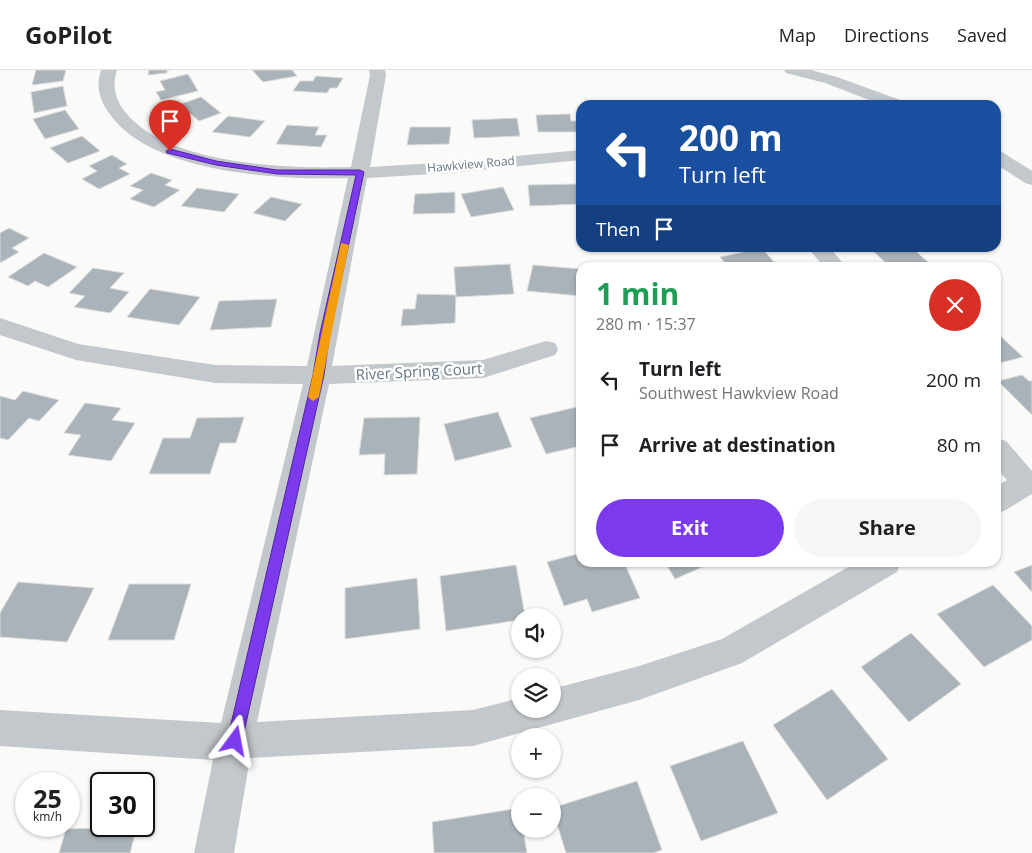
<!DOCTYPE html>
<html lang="en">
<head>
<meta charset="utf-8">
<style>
	:root { --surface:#fff; --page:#f6f6f6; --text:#202124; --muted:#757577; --line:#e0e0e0; --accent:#7c3aed }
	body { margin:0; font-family:"Open Sans",sans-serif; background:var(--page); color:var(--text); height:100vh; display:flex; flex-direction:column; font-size:19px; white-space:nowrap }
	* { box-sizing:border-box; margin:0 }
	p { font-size:16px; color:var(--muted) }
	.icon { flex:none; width:28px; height:28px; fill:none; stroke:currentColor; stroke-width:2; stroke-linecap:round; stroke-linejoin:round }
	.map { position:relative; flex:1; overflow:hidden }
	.details { position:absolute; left:576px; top:192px; width:425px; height:305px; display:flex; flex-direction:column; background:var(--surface); border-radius:15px; box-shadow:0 1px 4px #0004 }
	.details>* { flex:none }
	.hud { position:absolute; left:576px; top:30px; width:425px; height:152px; border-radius:15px; box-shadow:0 1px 4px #0004; background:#1a4fa0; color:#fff; overflow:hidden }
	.buttons { position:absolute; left:511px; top:538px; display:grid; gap:10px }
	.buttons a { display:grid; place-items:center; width:50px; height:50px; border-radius:50%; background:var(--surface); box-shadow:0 1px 4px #0004; font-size:25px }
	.speed { position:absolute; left:15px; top:702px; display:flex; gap:10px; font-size:25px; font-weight:700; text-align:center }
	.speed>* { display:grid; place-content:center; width:65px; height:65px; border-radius:50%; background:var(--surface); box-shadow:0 1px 4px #0004; line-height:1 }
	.speed small { font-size:12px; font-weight:400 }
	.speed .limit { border:2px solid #111; border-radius:8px; background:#fff; color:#111 }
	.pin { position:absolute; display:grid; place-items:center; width:42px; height:42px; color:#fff; margin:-51px -21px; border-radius:50% 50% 50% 0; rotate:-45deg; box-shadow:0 0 5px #0007 }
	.pin .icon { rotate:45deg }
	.me { position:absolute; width:55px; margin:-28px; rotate:13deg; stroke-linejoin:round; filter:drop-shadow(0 0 4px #0008) }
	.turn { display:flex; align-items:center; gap:18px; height:105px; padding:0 20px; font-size:22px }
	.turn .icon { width:65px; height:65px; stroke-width:2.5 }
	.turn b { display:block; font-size:35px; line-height:42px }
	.then { display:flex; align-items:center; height:48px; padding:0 20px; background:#0003; gap:10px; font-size:19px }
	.round { display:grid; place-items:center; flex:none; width:52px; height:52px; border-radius:26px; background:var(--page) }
	.head { display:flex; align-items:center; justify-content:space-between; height:85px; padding:0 20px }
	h1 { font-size:30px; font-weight:700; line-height:38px; color:#1e9e55 }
	.action { display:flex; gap:10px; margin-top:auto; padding:10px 20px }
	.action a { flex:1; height:58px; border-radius:30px; background:var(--accent); color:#fff; font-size:20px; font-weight:700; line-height:58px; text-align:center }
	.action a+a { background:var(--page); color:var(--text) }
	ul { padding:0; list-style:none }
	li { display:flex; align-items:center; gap:15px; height:65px; padding:0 20px }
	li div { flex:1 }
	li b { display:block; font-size:19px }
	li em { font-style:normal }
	header { display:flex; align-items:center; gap:30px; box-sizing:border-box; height:70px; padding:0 25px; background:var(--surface); border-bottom:1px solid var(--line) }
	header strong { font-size:24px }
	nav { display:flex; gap:28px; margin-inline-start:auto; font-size:18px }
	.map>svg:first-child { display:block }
</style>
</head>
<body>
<header>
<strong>GoPilot</strong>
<nav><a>Map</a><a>Directions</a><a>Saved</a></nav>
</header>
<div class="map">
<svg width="1032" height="783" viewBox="0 0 1032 783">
	<rect width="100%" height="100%" fill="#fafaf8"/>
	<g fill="#aab3b9" stroke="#dcdcda">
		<path d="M36 0H66L63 11 32 15Z"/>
		<path d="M149 0H170H167V3L148 5Z"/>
		<path d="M252 0H292L297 6 263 12Z"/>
		<path d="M188 4 198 21 161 30 156 22 165 20 160 11Z"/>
		<path d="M316 6 343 8 337 18H330L327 23 293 21 300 11H313Z"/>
		<path d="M63 16 67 36 34 43 31 22Z"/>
		<path d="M201 27 221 43 199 51 191 44 181 48 169 38Z"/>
		<path d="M65 40 79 59 45 69 33 49Z"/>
		<path d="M570 44 571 51H579L581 62H538L536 45Z"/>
		<path d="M228 46 265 51 250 67 212 62Z"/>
		<path d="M517 48 520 66 474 68 472 50Z"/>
		<path d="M287 55 319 57 315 65H327L321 77 276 74Z"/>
		<path d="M410 57H451L449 74 407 75Z"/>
		<path d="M82 66 100 81 68 93 50 78Z"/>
		<path d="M112 85 127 94 119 98 130 104 99 119 82 109 97 101 89 96Z"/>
		<path d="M151 103 172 110 165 115 180 120 154 137 130 129 143 120 130 116Z"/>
		<path d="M579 114 581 134 530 136 528 115Z"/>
		<path d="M503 117 514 140 471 147 461 124Z"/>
		<path d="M197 118 239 124 224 142 181 136Z"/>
		<path d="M455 122V143L413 144 415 124Z"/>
		<path d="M271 127 302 134 285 151 253 143Z"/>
		<path d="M9 158 29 168 12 178 19 182 0 193V163Z"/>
		<path d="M762 178 779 198H729L720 187Z"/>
		<path d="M870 178H912L929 193 906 198H891Z"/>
		<path d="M44 183 77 197 48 217 35 211 28 216 8 207Z"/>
		<path d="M510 194 514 224 456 227 454 197Z"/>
		<path d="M533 195 581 199V226L527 221Z"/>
		<path d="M93 198 124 203 110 218 129 222 110 243 74 237 85 226 69 223Z"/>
		<path d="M150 219 200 227 179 255 127 247Z"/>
		<path d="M417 224 456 225 455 253 401 256 403 239H415Z"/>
		<path d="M277 229 271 257 210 260 219 231Z"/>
		<path d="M996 262 1023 287 996 294Z"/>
		<path d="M1022 305 1029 311H1032V345L998 311Z"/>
		<path d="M23 321 59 330 39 351 29 348 8 370 0 368V326L15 330Z"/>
		<path d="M85 333 121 338 112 350 135 353 111 391 68 385 81 365 64 363Z"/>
		<path d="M581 336V376L546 384 530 348Z"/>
		<path d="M498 342 512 377 455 391 444 354Z"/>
		<path d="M244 347 236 373H220L210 404H149L163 368H190L197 348Z"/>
		<path d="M420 347 417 404 384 405 385 384 359 385 364 348Z"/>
		<path d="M581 483V492H624L640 528 592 542 587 529 564 536 547 492Z"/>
		<path d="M665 492H714L675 509Z"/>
		<path d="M516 495 525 546H520V550L446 561 440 506Z"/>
		<path d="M1032 495V522L1014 502Z"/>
		<path d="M417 508 420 559 345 569V518Z"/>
		<path d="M18 512 94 518 67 572 0 567V543Z"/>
		<path d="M129 514H191L174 570H108Z"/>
		<path d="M993 515 1032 556V570L984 597 937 544Z"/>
		<path d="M911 563 961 614 909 652 861 597Z"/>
		<path d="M832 619 888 689 827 730 773 655Z"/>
		<path d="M743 671 778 743 701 771 670 696Z"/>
		<path d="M637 711 662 780 653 783H566L552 738Z"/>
		<path d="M520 738V759H523L527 783H434L432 752Z"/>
		<path d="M137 757 130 783H59L66 759Z"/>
	</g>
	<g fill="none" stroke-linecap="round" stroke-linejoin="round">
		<g fill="#c3c8cc" fill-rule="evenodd">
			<path d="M101 0H117C112 16 115 30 126 43 168 95 288 99 351 97L370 5 369 0H385L386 5 370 97 451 92 581 80V90L451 103 367 108 332 296 483 290 546 271 555 273 558 279 555 285 483 308 329 314 257 652 473 640 520 628V639H552V619L639 596 722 569 857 492H901L897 502 742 593 639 630 473 676 250 688 234 783H194L213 690 0 676V640L221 653 303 314 215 313 76 290 0 265V248L78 274 215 295 307 296 348 108C280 110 150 104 109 43 99 29 96 16 101 0Z"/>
			<path d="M784 0H811L837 7 903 31 905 35H882L825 13 786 3Z"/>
			<path d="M996 81 1002 82 1032 101V115L1025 113 996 94Z"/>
			<path d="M808 178H830L847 198H825Z"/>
			<path d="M996 368 1006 371 1032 401V424L1006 440 996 444V417L1007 410 996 398Z"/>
		</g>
	</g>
	<path fill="#7c3aed" stroke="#51269a" d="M170 79 216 91 277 100H360L364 102 330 263 324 305 242 671 240 676 235 678 230 676 227 671 313 305 320 263 356 105 277 104 216 95 167 83 166 81Z"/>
	<path fill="#f59e0b" d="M341 173 349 175 319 327 313 331 308 327Z"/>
	<g text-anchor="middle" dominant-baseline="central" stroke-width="5" stroke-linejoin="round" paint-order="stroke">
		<g font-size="12" fill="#657683" stroke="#fff">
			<text transform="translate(471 94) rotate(-5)">Hawkview Road</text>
		</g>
		<g font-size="15" fill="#657683" stroke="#fff">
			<text transform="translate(419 301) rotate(-3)">River Spring Court</text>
		</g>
	</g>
</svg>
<div class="buttons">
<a><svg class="icon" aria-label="sound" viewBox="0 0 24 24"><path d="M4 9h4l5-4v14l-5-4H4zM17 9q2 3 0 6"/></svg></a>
<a><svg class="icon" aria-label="layers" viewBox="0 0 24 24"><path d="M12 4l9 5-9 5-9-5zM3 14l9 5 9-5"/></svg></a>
<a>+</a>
<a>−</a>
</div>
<div class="speed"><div>25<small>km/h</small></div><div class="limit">30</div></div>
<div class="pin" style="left:170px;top:81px;background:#d93025"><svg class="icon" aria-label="arrive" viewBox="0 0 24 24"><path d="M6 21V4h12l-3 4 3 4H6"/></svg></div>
<svg class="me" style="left:235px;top:671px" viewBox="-20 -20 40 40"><path d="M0-17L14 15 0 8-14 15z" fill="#7c3aed" stroke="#fff" stroke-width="4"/></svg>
<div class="hud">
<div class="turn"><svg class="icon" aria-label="left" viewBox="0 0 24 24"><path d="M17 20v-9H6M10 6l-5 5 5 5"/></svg><div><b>200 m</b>Turn left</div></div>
<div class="then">Then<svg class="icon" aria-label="arrive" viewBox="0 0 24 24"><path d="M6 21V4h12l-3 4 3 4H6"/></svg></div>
</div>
<section class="details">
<div class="head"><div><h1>1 min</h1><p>280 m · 15:37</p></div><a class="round" style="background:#d93025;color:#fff"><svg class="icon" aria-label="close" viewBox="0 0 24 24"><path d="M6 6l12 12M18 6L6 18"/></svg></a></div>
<ul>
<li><svg class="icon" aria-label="left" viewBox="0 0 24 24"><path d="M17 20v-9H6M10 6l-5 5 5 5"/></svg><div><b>Turn left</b><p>Southwest Hawkview Road</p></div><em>200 m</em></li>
<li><svg class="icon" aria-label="arrive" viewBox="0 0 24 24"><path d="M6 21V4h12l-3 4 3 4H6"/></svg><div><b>Arrive at destination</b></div><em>80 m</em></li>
</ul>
<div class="action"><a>Exit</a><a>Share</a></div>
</section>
</div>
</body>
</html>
